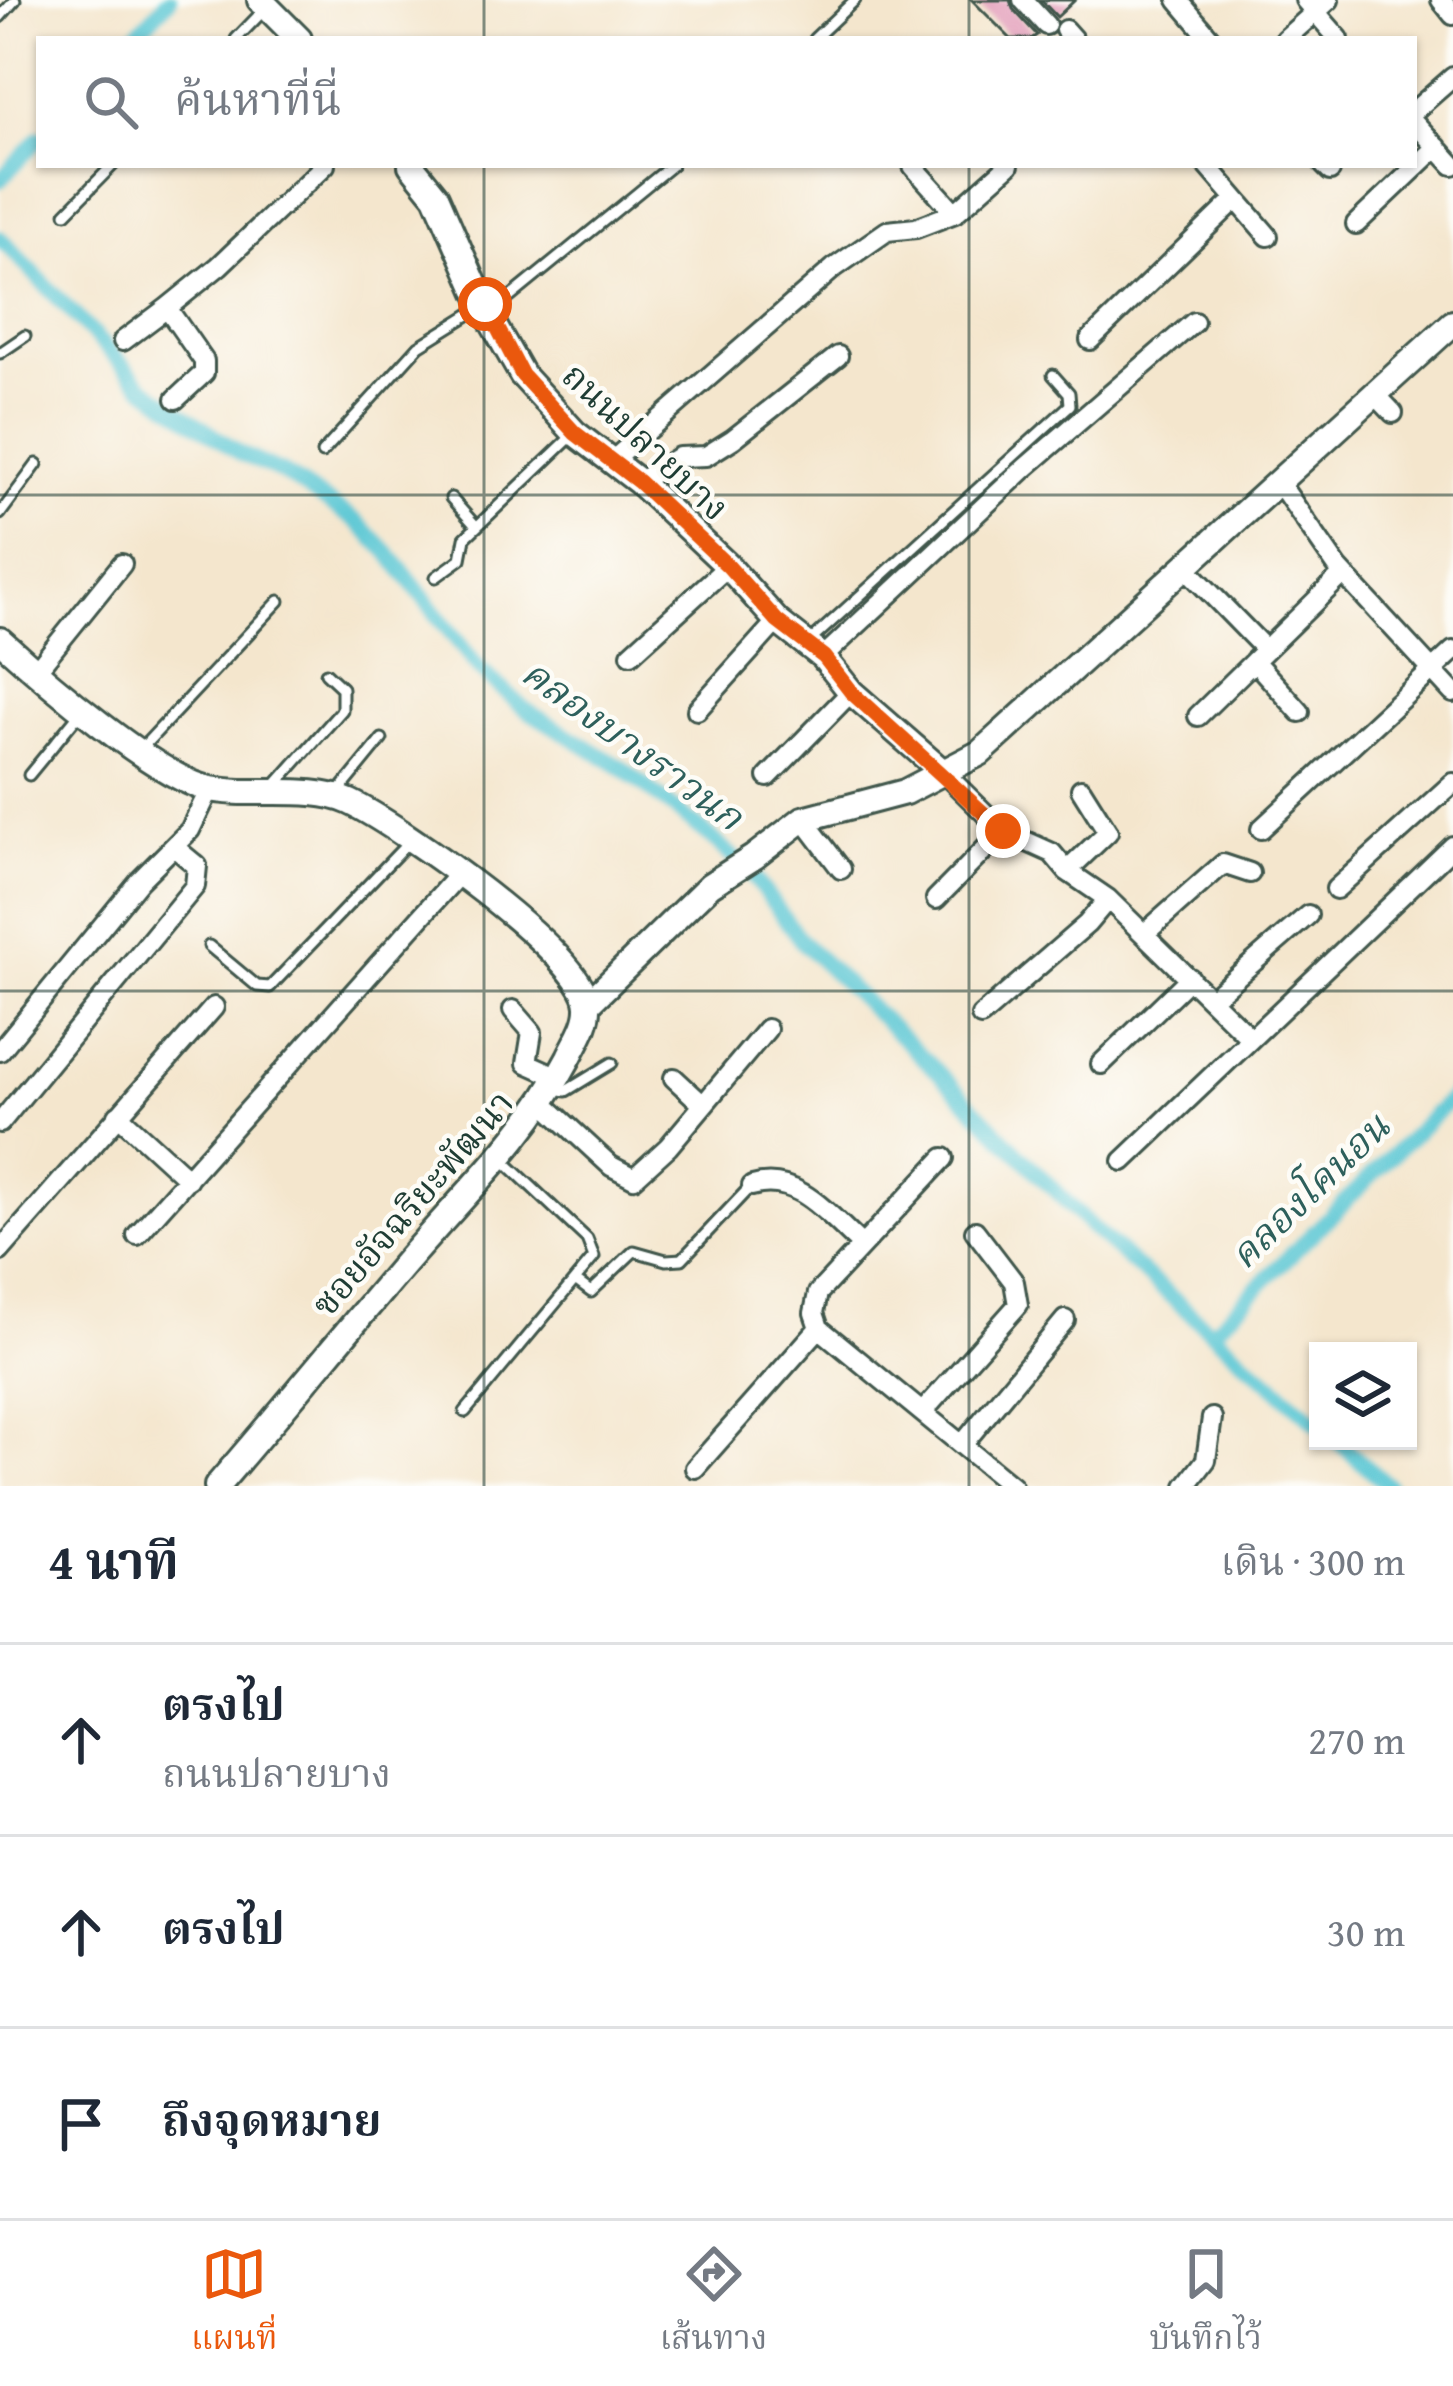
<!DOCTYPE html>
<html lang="th">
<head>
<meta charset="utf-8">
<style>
	:root { --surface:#fff; --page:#f6f6f7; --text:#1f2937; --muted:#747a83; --line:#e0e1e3; --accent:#ea580c }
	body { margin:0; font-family:"Gentium Book Plus","Noto Serif Thai",serif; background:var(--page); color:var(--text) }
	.controls { position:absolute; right:36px; bottom:36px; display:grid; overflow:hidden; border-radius:0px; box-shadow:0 3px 9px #0004 }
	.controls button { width:108px; height:108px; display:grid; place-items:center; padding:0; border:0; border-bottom:3px solid var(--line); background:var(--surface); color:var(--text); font:60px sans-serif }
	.stop { position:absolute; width:36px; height:36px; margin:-27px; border:9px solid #ea580c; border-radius:50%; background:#fff }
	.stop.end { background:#ea580c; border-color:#fff; box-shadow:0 3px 12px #0008 }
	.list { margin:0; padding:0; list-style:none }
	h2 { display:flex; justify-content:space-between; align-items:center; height:156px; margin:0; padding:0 48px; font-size:51px }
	h2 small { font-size:39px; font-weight:400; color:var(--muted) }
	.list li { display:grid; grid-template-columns:78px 1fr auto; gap:36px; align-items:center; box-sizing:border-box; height:192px; padding:0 48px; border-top:3px solid var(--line) }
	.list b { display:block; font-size:45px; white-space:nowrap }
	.list p { margin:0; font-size:39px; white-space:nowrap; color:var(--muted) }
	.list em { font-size:39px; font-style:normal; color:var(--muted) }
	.icon { flex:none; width:66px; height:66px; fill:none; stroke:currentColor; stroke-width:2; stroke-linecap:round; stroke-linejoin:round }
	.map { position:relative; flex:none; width:1453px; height:1486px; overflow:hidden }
	.search { position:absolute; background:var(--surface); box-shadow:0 3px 9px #0004; left:36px; right:36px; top:36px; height:132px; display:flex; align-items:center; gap:30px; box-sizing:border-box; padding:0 42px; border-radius:0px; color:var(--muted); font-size:45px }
	.sheet { height:732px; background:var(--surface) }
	nav { display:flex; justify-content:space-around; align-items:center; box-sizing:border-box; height:168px; border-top:3px solid var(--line); background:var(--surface); font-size:33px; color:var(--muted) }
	nav a { display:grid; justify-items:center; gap:6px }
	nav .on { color:var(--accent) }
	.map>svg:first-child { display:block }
</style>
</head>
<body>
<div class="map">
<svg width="1453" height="1486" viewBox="0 0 1453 1486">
	<rect width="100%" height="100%" fill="#fdfcf7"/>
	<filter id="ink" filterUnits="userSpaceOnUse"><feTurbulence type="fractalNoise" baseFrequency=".00833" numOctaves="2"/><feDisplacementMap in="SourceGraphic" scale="24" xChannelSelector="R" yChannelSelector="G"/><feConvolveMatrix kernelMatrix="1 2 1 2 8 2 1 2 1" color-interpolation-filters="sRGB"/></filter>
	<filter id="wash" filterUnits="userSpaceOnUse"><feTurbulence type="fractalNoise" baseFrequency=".004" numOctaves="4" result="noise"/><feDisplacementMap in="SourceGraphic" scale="48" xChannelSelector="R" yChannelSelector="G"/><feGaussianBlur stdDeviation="2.7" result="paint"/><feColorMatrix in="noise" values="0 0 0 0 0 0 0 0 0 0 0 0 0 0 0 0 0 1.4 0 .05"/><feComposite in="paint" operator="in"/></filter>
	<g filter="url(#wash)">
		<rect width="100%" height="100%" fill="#f4e6cd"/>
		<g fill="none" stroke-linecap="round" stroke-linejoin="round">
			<!-- canal -->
			<path stroke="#5bc7d4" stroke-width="16" d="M132,39L169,0
				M0,180L39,138
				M0,238L144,387L241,454L283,473L356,521L388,552L480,670L525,709L622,768L713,839L752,875L802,942L936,1070L1095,1231L1318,1424
				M1212,1332L1453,1096
				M1337,1441L1389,1486"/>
		</g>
		<g id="blocks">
			<!-- building -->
			<path fill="#e29ab8" d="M972,0H1010L1013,9L1037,35L1031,39H1011Z
				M1041,0H1075L1057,17Z"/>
		</g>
	</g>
	<g filter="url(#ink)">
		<use href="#blocks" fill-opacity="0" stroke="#3f564b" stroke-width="3"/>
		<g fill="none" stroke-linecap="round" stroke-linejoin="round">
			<!-- service casing -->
			<g stroke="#3f564b" stroke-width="15">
				<path id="service" d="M0,17L15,0
					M236,39L266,8
					M814,39L855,0
					M66,213L113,165
					M492,312L672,165
					M0,353L25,336
					M322,453L419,346L480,308
					M451,498L476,526
					M0,514L37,464
					M436,577L461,559L465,538L575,433
					M808,643L1070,405L1069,393L1053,375
					M139,751L279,601
					M29,775L79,714
					M273,788L342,710V688L326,673
					M337,794L382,739
					M209,946L257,986L270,987L408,843
					M553,1088L566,1091L612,1063
					M575,1280L591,1292L634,1251L666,1260L682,1259L750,1187
					M465,1412L594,1257L587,1239L503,1160"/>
			</g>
			<!-- minor casing -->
			<g stroke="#3f564b" stroke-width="24">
				<path id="minor" d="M1023,0L1046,25
					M1178,0L1211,39
					M1305,0L1339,39
					M1441,0L1453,15
					M1065,30L1073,39
					M1285,39L1329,0
					M1414,111L1453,77
					M1414,122L1453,165
					M1207,165L1268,236
					M1324,165L1330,171
					M913,166L955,213
					M1356,224L1437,147
					M1090,340L1236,199
					M123,341L167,308
					M1375,394L1393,413
					M176,399L204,373V361L167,308L219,266L325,165
					M612,461L834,268L887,231L916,228L955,213L1009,165
					M1278,481L1338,568L1453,693
					M639,482L679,457L706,456L733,439L838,356
					M1184,566L1265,649
					M631,654L728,566
					M823,657L1025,468L1194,322
					M1254,661L1300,712
					M35,672L122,564
					M697,710L777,621
					M1198,716L1343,574
					M945,774L1003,831L1052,853L1067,871L1108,899L1249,1037
					M768,777L851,692
					M803,819L841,869
					M1261,829L1453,651
					M1067,871L1108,832L1081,789
					M1336,889L1453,783
					M936,899L1003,831
					M1144,934L1223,864L1250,873
					M1211,999L1308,915
					M513,1010L532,1032L527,1063L558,1077
					M981,1016L1087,924L1108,899
					M0,1051L139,881L190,830L210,789
					M1101,1064L1190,978
					M674,1078L702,1104
					M544,1104L611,1166L634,1178L668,1147L767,1029
					M118,1115L188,1179
					M0,1123L195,886L197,866L174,847
					M944,1158L818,1293L814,1313L819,1328L1012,1486
					M1123,1161L1453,846
					M752,1186C798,1172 831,1218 862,1245
					M137,1235L459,874
					M0,1251L214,1007
					M927,1416L928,1406L1018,1305L1014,1282L975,1231
					M962,1445L1065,1320
					M695,1468L819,1328
					M1186,1486L1206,1460L1212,1418"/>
			</g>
			<!-- tertiary casing -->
			<g stroke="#3f564b" stroke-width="30">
				<path id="tertiary" d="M260,0L299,39
					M411,165L436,196L488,315L522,375L575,433L639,482L728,566L777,621L823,657L851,692L945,774
					M0,640C42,678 154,775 206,788C249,798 311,784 350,802C398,825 586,955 588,1006C589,1024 576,1042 569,1057C527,1137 463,1195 405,1263C342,1337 281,1412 217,1486
					M588,1004L710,885L754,857L803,819L905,792L980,753L1453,323"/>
			</g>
			<!-- service -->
			<use href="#service" stroke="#fff" stroke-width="9"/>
			<!-- minor -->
			<use href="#minor" stroke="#fff" stroke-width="18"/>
			<!-- tertiary -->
			<use href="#tertiary" stroke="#fff" stroke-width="24"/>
		</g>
	</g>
	<g fill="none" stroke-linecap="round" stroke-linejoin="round" filter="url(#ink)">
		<!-- route -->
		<path stroke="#ea580c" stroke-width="15" d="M485,304L522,375L575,433L639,482L728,566L777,621L824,657L851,692L1003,831"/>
	</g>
	<!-- grid -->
	<path fill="none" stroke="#1f3d34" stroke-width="3" stroke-opacity="0.55" d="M484,0V39M969,0V39M484,165V1486M969,165V1486M0,495H1453M0,991H1453"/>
	<g text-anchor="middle" stroke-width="9" stroke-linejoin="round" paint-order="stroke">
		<!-- street labels -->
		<g font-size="36" fill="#1f3d34" stroke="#fdfcf7">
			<text transform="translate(646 441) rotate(43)" y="13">ถนนปลายบาง</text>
			<text transform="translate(412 1203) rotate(-49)" y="13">ซอยอัจฉริยะพัฒนา</text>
		</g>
		<!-- water labels -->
		<g font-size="39" font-style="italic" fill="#2e605c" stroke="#fdfcf7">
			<text transform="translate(633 744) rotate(36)" y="14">คลองบางราวนก</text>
			<text transform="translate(1309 1190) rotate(-44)" y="14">คลองโคนอน</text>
		</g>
	</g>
</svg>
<div class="controls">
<button><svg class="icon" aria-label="layers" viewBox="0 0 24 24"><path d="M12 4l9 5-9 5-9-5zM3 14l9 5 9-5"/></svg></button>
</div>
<div class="stop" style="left:485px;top:304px"></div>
<div class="stop end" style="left:1003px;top:831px"></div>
<div class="search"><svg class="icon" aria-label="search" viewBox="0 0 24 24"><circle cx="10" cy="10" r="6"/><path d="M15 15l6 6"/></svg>ค้นหาที่นี่</div>
</div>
<section class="sheet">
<h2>4 นาที<small>เดิน · 300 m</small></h2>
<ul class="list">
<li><svg class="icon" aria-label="ahead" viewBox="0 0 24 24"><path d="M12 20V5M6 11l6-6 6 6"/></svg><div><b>ตรงไป</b><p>ถนนปลายบาง</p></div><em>270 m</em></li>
<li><svg class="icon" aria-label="ahead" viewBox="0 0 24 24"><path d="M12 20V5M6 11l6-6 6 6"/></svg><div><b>ตรงไป</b></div><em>30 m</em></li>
<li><svg class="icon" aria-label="arrive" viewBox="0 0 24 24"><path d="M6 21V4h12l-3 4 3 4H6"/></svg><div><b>ถึงจุดหมาย</b></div></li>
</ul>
</section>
<nav>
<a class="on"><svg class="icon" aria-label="map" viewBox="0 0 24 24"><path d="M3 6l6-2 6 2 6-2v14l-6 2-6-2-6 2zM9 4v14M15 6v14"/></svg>แผนที่</a>
<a><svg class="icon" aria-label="directions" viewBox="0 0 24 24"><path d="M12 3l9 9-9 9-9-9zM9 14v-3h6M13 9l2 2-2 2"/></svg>เส้นทาง</a>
<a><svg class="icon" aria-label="saved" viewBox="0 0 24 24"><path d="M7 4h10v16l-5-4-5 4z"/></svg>บันทึกไว้</a>
</nav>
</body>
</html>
